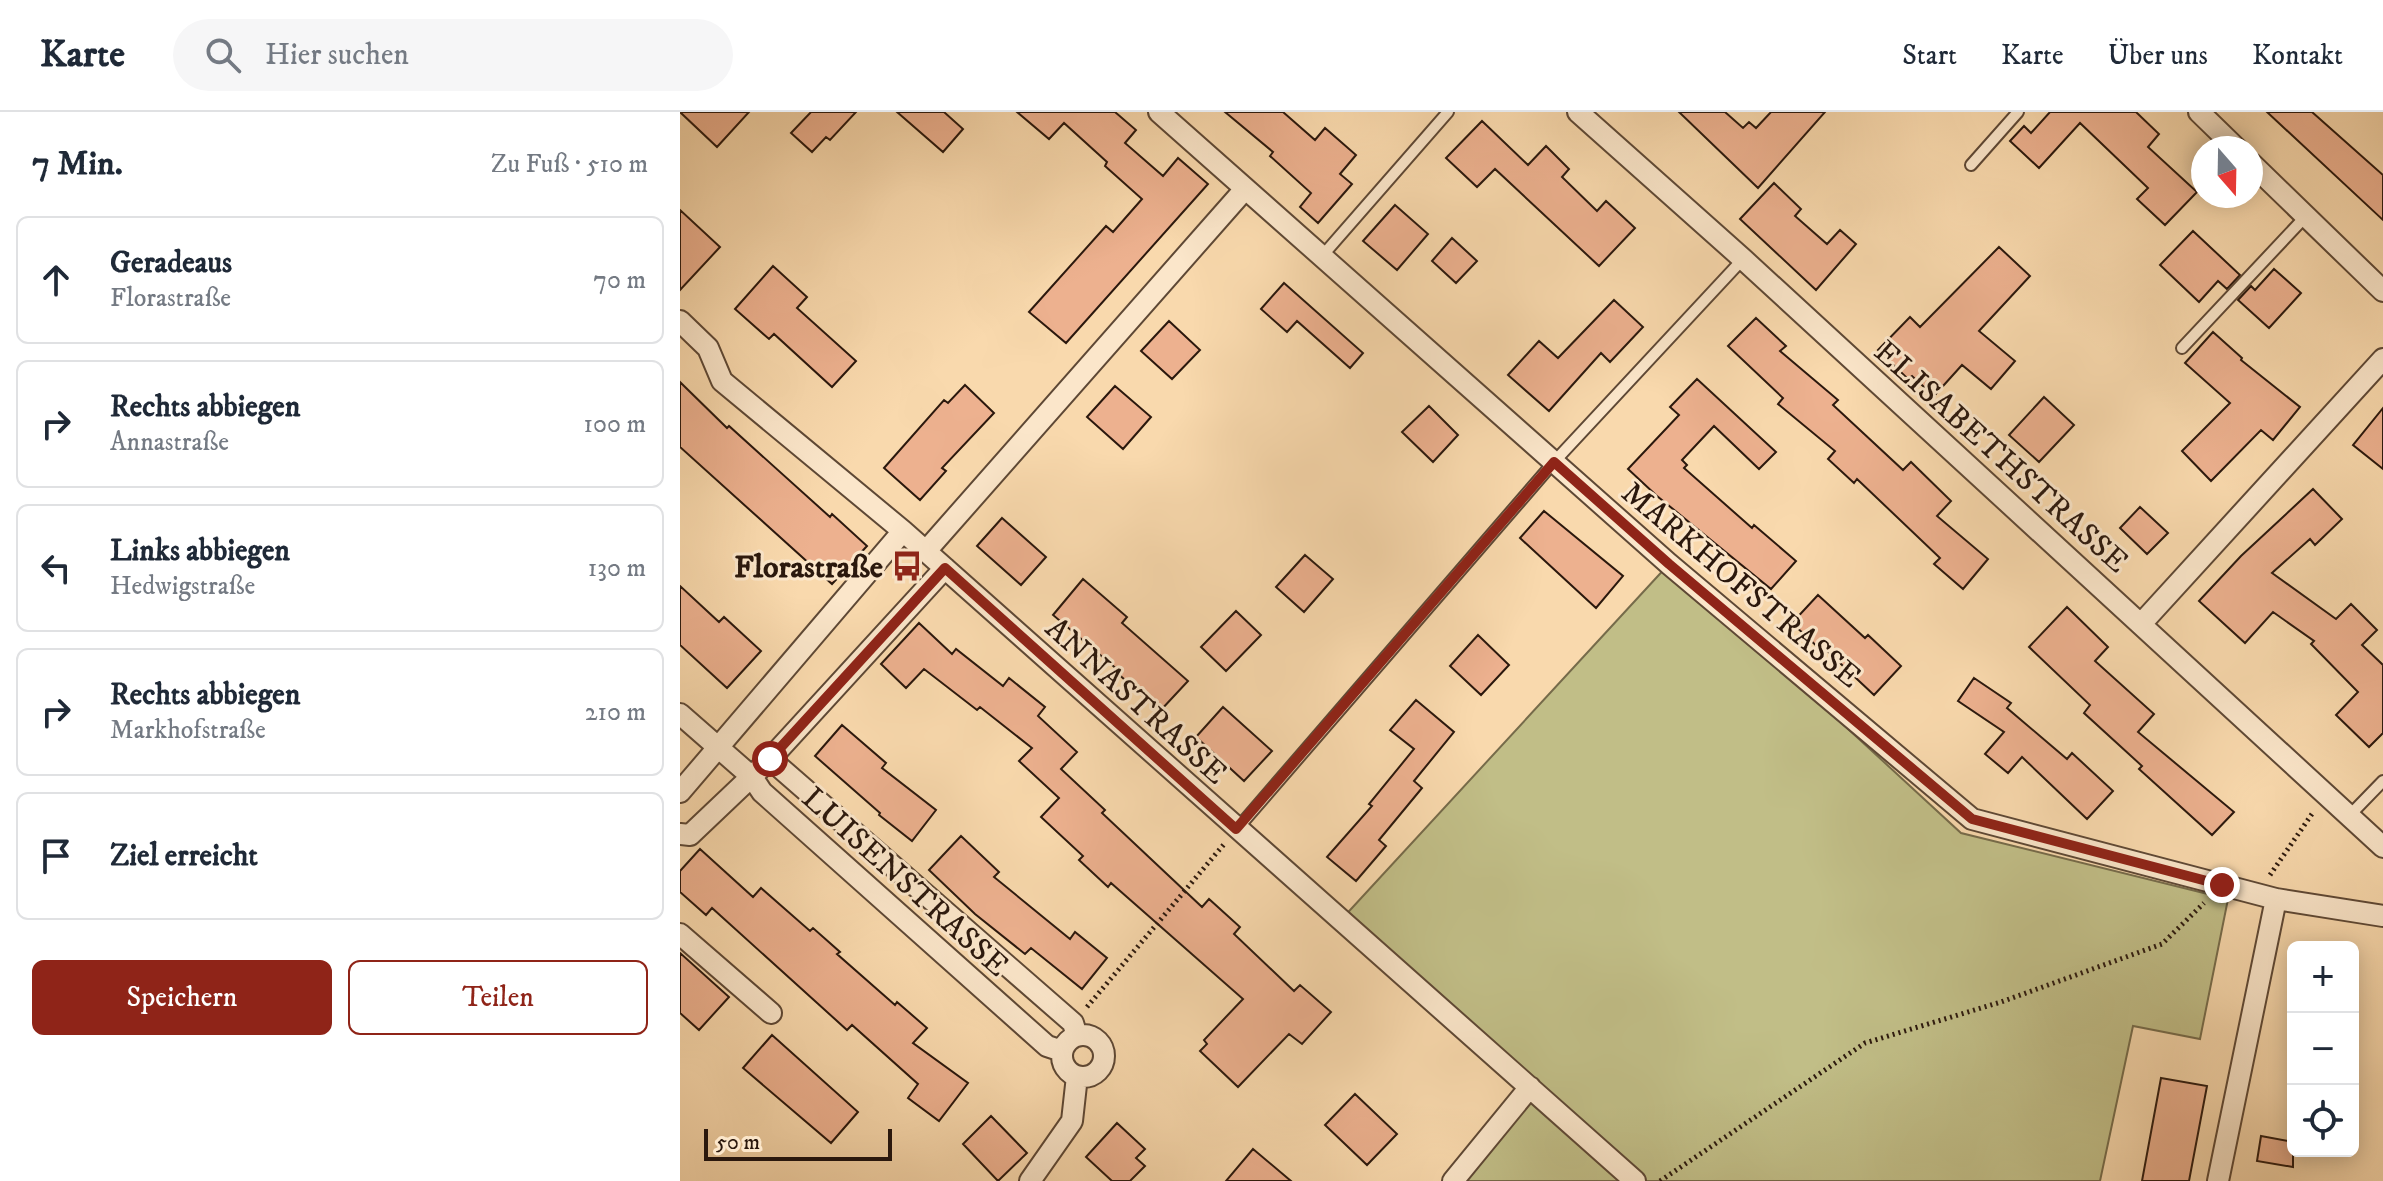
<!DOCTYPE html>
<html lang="de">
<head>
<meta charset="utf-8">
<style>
	:root { --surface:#fff; --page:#f6f6f7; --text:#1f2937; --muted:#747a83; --line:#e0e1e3; --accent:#8f2418 }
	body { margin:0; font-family:"IM FELL DW Pica",serif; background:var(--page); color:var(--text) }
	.controls { position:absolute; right:24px; bottom:24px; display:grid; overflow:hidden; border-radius:12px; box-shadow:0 4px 20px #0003 }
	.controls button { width:72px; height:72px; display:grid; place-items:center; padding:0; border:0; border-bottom:2px solid var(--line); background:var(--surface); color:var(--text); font:40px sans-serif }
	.compass { position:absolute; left:1511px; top:24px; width:72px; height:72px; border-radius:50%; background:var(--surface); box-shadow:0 4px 20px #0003; rotate:160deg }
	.scale { position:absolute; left:24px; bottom:20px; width:188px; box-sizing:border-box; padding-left:8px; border:4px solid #2b180d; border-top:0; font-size:22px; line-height:28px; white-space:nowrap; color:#2b180d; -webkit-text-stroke:6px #fbe6ca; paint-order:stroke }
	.stop { position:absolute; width:24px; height:24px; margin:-18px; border:6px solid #8f2418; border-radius:50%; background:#fff }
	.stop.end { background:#8f2418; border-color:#fff; box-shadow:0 2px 8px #0008 }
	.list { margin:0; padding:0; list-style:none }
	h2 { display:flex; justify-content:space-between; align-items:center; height:104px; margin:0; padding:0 32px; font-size:34px }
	h2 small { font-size:26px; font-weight:400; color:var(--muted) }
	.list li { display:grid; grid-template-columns:52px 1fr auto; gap:24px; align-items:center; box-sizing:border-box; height:128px; margin:0 16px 16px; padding:0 16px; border:2px solid var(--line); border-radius:12px }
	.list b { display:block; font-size:30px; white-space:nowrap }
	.list p { margin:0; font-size:26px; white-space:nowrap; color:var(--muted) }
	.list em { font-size:26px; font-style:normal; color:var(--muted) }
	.actions { display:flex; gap:16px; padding:24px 32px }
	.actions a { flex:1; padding:18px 0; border:2px solid var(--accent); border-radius:12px; text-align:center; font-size:28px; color:var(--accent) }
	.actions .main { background:var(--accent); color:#fff }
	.icon { flex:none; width:44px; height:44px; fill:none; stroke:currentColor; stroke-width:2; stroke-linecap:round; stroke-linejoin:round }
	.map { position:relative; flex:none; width:1703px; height:1069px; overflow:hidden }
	header { display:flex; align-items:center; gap:48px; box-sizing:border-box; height:112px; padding:0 40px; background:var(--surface); border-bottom:2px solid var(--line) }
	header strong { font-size:38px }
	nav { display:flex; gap:44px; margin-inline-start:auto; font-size:28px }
	.search { width:560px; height:72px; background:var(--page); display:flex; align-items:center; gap:20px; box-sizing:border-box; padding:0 28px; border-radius:44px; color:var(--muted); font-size:30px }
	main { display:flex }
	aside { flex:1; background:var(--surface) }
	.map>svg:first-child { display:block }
</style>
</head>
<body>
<header>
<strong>Karte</strong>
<div class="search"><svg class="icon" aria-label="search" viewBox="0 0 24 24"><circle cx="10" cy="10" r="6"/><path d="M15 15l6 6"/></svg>Hier suchen</div>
<nav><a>Start</a><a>Karte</a><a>Über uns</a><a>Kontakt</a></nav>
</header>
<main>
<aside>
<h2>7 Min.<small>Zu Fuß · 510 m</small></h2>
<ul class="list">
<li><svg class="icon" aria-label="ahead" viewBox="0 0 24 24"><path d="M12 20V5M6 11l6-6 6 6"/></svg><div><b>Geradeaus</b><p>Florastraße</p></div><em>70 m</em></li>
<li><svg class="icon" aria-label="right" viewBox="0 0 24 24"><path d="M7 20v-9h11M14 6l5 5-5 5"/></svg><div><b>Rechts abbiegen</b><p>Annastraße</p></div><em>100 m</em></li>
<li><svg class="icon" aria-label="left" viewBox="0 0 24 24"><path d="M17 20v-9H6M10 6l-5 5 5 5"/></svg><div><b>Links abbiegen</b><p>Hedwigstraße</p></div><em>130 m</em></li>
<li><svg class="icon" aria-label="right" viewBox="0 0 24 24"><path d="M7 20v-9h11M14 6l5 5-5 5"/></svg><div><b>Rechts abbiegen</b><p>Markhofstraße</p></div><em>210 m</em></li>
<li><svg class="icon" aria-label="arrive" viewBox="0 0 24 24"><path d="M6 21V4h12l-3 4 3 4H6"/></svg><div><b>Ziel erreicht</b></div></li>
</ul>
<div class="actions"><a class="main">Speichern</a><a>Teilen</a></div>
</aside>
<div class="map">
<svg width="1703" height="1069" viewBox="0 0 1703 1069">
	<rect width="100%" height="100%" fill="#f9d9ad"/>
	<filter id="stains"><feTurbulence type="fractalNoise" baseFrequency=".0025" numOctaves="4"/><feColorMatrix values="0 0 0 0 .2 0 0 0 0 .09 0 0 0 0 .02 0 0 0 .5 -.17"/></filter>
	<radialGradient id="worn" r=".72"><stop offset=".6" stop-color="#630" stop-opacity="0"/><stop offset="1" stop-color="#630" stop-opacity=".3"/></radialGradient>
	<!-- green -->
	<path fill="#c1be87" stroke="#766b4a" stroke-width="2" d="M989,452L1281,721L1548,787L1520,927L1453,914L1420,1069H773L850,975L660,809Z"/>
	<!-- building -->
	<path fill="#edb18f" stroke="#2b180d" stroke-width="2" d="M0,0H69L37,35Z
		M131,0H176L150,28L146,25L132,40L111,21Z
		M217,0H264L283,17L263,40Z
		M337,0H435L456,18L445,31L483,64L498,46L528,72L386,231L349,200L426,114L433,120L462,87L425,54L427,50L384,11L369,27Z
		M545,0H603L635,28L645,16L676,43L660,62L672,72L638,111L620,95L631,81L590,44L593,40Z
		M999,0H1045L1063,16L1069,10L1076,16L1091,0H1145L1078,76Z
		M1370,0H1456L1479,22L1468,35L1517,80L1485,113L1457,87L1468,76L1400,11L1359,56L1330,29L1344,14L1351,21Z
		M1587,0H1632L1703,63V108Z
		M802,9L848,53L866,34L889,57L882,65L917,99L926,89L955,116L919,154L815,57L797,75L766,46Z
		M1094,71L1121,97L1115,104L1147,132L1160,118L1176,132L1136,178L1060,107Z
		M715,93L748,122L717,158L683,129Z
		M0,98L40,135L0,178Z
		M1513,119L1560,163L1547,177L1538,169L1519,190L1480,153Z
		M772,126L797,149L776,171L752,149Z
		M1319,135L1350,164L1299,219L1335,249L1311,277L1282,253L1254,284L1232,264L1228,267L1198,238L1230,205L1240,215Z
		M93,154L127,185L117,196L176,249L152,275L94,222L89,227L55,197Z
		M1594,157L1621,181L1589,216L1558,188L1571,174L1575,178Z
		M604,171L683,241L670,256L617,209L607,220L581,197Z
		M934,188L963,215L930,250L921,241L869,299L828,263L859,229L878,246Z
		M1076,206L1106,234L1100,239L1158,288L1153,293L1223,358L1231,350L1271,389L1257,404L1308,447L1283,477L1254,452L1260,446L1177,367L1174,371L1148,347L1155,339L1098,292L1103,286L1048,234Z
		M489,209L520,238L492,267L461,239Z
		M1533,220L1562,246L1561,248L1620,295L1593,328L1581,318L1531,369L1502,339L1550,291L1505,251Z
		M1017,267L1096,340L1079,357L1034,314L1002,348L1007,353L1004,356L1072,416L1074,413L1116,449L1091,477L977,384L948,357L999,303L990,295Z
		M0,270L47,316L49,314L150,405L152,402L187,434L152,472L0,335Z
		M285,273L314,301L262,356L266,359L240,388L204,356L264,288L268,291Z
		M435,274L471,305L443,337L407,305Z
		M1364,285L1394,313L1359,350L1329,323Z
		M749,294L778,323L753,350L722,320Z
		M1703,296V357L1673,333Z
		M1633,377L1662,407L1635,433L1630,427L1592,461L1656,507L1671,492L1697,518L1682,533L1703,553V621L1689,635L1656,603L1678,580L1631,532L1634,529L1593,500L1565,531L1519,489L1561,444Z
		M1460,395L1488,421L1467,442L1440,416Z
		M864,399L943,464L916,496L840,426Z
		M322,406L366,445L341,473L297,434Z
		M625,443L653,467L624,500L596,475Z
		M403,467L447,505L442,511L508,569L480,599L436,560L438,558L373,503Z
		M0,474L39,510L44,505L81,539L47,576L0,533Z
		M1138,483L1185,526L1188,523L1221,554L1194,583L1145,537L1143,540L1112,511Z
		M1387,495L1428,535L1415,549L1474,602L1458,620L1554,700L1532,723L1459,657L1462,654L1404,601L1410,593L1349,535Z
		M556,499L581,523L546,559L521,535Z
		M239,511L272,542L276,537L323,574L329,566L365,595L358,604L397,640L381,657L425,698L422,701L522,795L529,787L560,815L554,822L614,879L620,873L651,900L622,932L609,922L558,975L520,939L527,932L524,928L563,887L431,771L428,775L399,748L403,744L361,705L379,686L339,649L352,636L300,595L297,598L244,557L226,576L201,552Z
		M798,523L829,553L801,583L770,554Z
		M1294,566L1331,591L1327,596L1387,647L1392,641L1433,679L1407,707L1342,645L1328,661L1305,642L1324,620L1278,589Z
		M736,588L774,620L734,669L742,676L699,728L706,734L676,769L647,745L692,694L689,692L734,637L710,618Z
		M543,595L592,639L564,669L516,625Z
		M162,613L206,651L202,656L256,698L232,729L199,703L200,701L135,644Z
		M281,724L319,760L314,765L390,827L395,820L427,846L402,877L351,836L345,842L295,802L249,758Z
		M20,737L73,785L81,776L130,819L133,816L160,840L157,842L215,893L217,890L247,916L233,931L288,971L259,1009L228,986L238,972L172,913L167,918L32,796L26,803L0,780V759Z
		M0,841L49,885L19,918L0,901Z
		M92,923L178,1000L151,1031L63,956Z
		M1481,966L1527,974L1509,1069H1462Z
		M675,982L717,1022L687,1053L645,1013Z
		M311,1004L347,1041L318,1069L283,1032Z
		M437,1011L465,1037L456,1046L465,1054L450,1069H432L406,1045Z
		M1581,1024L1613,1030V1055L1577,1049Z
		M573,1037L611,1069H546Z"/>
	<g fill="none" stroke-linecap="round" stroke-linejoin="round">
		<!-- lane casing -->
		<g stroke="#5e4835" stroke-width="14">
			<path id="lane" d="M1291,53L1338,0
				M643,143L768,0
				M1502,236L1626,104
				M1670,703L1703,669
				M557,717L874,350L1063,147"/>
		</g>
		<!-- street casing -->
		<g stroke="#5e4835" stroke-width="24">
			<path id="street" d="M479,0L989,452L1292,707L1596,787L1703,804
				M898,0L1063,147L1703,735
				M1519,0L1556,36
				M1571,51L1703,179
				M0,209L28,236L42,269L223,419L955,1069
				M246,439L565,77
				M1461,512L1703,247
				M0,602L72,665L82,680L367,934L382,939
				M90,647L393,911L397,924
				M0,680L223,419
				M0,722L10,723L90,647L265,456
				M0,822L91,901
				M382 944a21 21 0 1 1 42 0a21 21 0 1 1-42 0Z
				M350,1069L392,1009L397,964
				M773,1069L850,975
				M1538,1069L1596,787"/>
		</g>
		<!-- path -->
		<path stroke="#2b180d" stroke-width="5" stroke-dasharray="2 4" stroke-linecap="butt" d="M1590,763L1634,699
			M407,895L545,731
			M980,1069L1185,931L1321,890L1482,832L1524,791"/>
		<!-- lane -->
		<use href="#lane" stroke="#fbe6ca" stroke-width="10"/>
		<!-- street -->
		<use href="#street" stroke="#fbe6ca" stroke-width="20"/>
	</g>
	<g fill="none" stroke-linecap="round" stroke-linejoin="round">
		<!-- route -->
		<path stroke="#8f2418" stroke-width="10" d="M90,647L265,456L556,717L874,350L989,452L1292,707L1542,773"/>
	</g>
	<!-- icons -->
	<defs>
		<g id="bus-bare" transform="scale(2.4)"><path d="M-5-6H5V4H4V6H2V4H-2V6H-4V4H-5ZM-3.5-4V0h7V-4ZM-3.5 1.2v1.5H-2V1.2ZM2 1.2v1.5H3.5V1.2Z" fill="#8f2418" stroke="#fbe6ca" stroke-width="2.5" paint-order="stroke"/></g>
	</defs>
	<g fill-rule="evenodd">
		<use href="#bus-bare" x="227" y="454"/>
	</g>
	<g text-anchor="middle" stroke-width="6" stroke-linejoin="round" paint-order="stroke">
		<!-- street labels -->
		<g font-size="32" fill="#2b180d" stroke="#fbe6ca">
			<text transform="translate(1322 344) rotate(42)" y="11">ELISABETHSTRASSE</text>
			<text transform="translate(1062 472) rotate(40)" y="11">MARKHOFSTRASSE</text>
			<text transform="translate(457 588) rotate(42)" y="11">ANNASTRASSE</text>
			<text transform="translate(226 769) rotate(42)" y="11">LUISENSTRASSE</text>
		</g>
		<!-- poi labels -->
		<g font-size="32" font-weight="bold" fill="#2b180d" stroke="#fbe6ca" text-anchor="end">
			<text x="203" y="465">Florastraße</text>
		</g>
	</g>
	<rect width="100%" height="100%" filter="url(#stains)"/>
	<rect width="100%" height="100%" fill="url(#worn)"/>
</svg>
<div class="controls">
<button>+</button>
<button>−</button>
<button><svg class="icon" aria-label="locate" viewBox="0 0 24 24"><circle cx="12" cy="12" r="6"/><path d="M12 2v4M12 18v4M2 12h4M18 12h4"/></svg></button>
</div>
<svg class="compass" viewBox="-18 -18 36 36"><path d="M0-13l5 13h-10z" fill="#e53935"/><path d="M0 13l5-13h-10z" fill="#747a83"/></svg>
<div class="scale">50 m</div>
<div class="stop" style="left:90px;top:647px"></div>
<div class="stop end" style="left:1542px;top:773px"></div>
</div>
</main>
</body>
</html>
